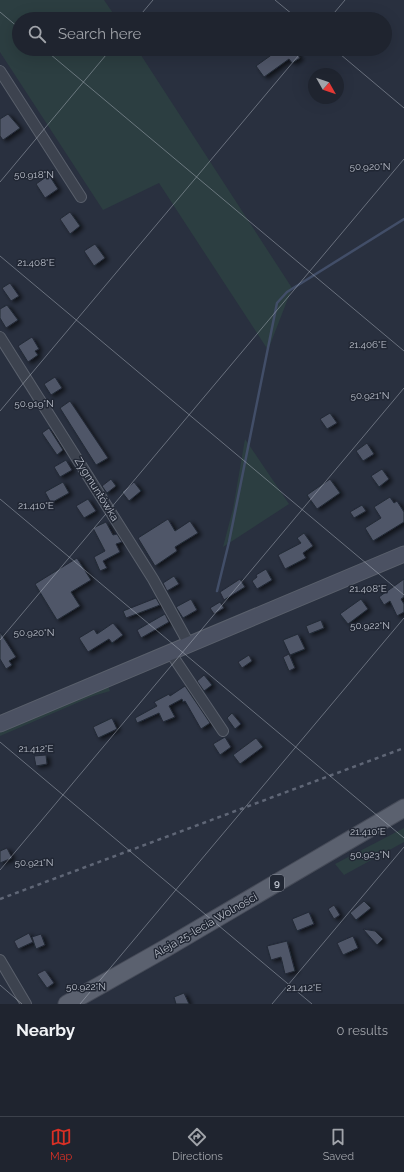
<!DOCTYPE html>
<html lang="en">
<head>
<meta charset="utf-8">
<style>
	:root { --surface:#1f242f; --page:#272c37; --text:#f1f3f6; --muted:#a1a4aa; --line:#3c414b; --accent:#d93025 }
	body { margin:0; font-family:Raleway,sans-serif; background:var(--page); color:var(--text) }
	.compass { position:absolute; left:308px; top:68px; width:36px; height:36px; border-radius:50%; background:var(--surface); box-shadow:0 4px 16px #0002; rotate:130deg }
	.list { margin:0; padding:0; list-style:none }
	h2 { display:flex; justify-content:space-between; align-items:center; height:52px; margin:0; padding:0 16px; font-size:17px }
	h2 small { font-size:13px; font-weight:400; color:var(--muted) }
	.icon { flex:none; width:22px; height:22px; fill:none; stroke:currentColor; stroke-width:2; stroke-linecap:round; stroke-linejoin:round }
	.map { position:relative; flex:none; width:404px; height:1004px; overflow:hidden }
	.search { position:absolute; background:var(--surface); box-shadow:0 4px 16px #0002; left:12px; right:12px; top:12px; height:44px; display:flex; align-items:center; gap:10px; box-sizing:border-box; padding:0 14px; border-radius:22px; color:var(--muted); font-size:15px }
	.sheet { height:112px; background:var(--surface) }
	nav { display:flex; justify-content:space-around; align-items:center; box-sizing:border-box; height:56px; border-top:1px solid var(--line); background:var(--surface); font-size:11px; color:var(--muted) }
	nav a { display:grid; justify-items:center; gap:2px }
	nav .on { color:var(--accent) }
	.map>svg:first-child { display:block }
</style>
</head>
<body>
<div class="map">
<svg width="404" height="1004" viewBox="0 0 404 1004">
	<defs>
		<filter id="shadow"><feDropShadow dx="3.5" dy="2" stdDeviation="2" flood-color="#0009"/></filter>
	</defs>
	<rect width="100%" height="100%" fill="#29303f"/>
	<!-- green -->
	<path fill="#2c3e41" d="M0,0H104L117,19H19V49H137L292,288L268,350L159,183L103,210L0,52Z
		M245,439L289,504L223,547L233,509Z
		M108,686L110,691L93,696L0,736V730Z
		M404,828V842L344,875L335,864Z"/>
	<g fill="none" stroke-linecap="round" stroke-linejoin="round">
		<!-- stream -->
		<path stroke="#424e68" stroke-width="2.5" d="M217,591L229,542L277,303L287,292L404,219"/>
	</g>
	<!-- building -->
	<path fill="#4f5767" stroke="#232936" filter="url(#shadow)" d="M283,49H294L300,58L292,63L289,59L264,77L256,66L277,51L278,52Z
		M8,114L20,128L3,140L0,136V119Z
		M49,175L58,189L45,198L36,184Z
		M70,212L80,226L70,234L60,219Z
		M95,244L105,258L94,266L84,251Z
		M10,283L19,296L11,301L2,288Z
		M7,305L18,320L6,328L0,318V309Z
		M32,337L39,349L35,351L38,355L28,362L18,346Z
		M55,377L62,388L51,395L44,384Z
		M70,401L108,458L96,465L60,408Z
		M330,413L337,423L327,429L320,419Z
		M49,428L63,450L57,455L42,433Z
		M367,443L374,454L363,461L356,451Z
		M66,460L72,470L60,477L54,467Z
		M382,469L389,479L379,487L371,476Z
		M111,479L116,486L107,493L102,486Z
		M330,479L340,493L317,509L307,495Z
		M63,482L69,493L51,503L45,492Z
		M134,482L141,491L129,501L122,492Z
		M390,497L394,503L397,501L404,512V522L373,541L365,528L381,518L374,507Z
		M88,499L96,511L84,518L76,506Z
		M362,505L366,511L354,518L350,512Z
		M168,519L175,531L190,521L198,533L175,547L177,551L155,566L138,538Z
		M106,522L113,535L117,534L122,542L116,544L120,552L103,561L107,568L100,571L94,557L105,551L93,528Z
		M304,533L313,546L303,553L306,558L285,569L278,555L301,543L297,538Z
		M77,558L91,580L71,592L80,606L57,620L35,584Z
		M266,569L272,580L257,589L252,581L257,577L256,575Z
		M174,576L179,584L167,591L163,583Z
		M240,579L245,587L224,600L220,592Z
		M404,579V597L401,599L404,604V612L397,616L390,601L384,605L379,597Z
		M156,598L160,605L126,618L123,611Z
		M191,599L197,610L183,618L176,607Z
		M361,599L368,609L348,624L340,614Z
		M220,602L224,608L214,614L210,608Z
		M165,614L169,622L141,638L137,630Z
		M321,620L324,628L309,634L306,626Z
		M113,623L123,635L112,643L109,639L88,652L79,638L94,629L97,634Z
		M0,632L16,657L9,661L12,665L6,669L0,659Z
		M298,634L305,649L290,655L283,640Z
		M289,654L295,668L289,671L283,657Z
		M249,655L252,661L242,668L238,662Z
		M204,675L212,685L204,691L197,681Z
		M185,686L210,723L201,729L185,701L183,702L182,699L169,706L175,717L163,722L159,713L137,723L135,718L157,706L154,702L169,694L170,696Z
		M232,713L241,724L235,729L227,718Z
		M112,718L117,729L98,738L93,727Z
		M225,737L231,747L220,755L213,744Z
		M256,738L263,747L240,764L233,755Z
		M46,755L47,764L36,766L34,756Z
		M7,848L12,858L0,863V851Z
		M364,901L371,908L356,920L350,913Z
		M334,905L340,915L334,919L328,909Z
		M309,912L314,924L297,931L292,919Z
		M363,929L375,931L383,939L377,945Z
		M29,933L33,942L18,949L14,941Z
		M41,934L45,945L36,949L32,937Z
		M353,936L358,948L343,955L337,943Z
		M287,941L295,971L285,974L281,957L271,960L267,946Z
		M45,970L54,983L47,988L37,974Z
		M184,993L189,1004H176L174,997Z"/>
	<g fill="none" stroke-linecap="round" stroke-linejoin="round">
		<!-- street casing -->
		<g stroke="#5a606c" stroke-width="12">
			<path id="street" d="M0,71L81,197
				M0,337L153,579L189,644
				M170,652L223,731
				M0,960L26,1004"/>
		</g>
		<!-- secondary casing -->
		<g stroke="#5a606c" stroke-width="17">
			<path id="secondary" d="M0,724L404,554"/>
		</g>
		<!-- primary casing -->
		<g stroke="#464b58" stroke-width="19">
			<path id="primary" d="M67,1004L166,948L404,808"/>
		</g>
		<!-- street -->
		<use href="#street" stroke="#3d434f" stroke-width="10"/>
		<!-- secondary -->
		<use href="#secondary" stroke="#4b5162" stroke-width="15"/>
		<!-- primary -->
		<use href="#primary" stroke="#5b616f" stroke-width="17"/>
		<!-- rail -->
		<path stroke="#5f6676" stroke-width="2.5" stroke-dasharray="4 4" stroke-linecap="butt" d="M0,899L404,748"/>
	</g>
	<!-- ticks -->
	<path fill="none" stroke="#b9bec9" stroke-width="1" stroke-opacity="0.45" d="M275,0L298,19M0,12L19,28M137,19L153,0M329,19L345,0M44,49L404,351M334,49L404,108M0,182L111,49M0,256L404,595M0,411L304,49M0,499L404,838M0,640L404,159M0,742L312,1004M0,870L404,388M0,985L22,1004M80,1004L404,618M272,1004L404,847"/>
	<g text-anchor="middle" stroke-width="3" stroke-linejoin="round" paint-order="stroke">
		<!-- shield labels -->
		<rect fill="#212734" stroke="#8b919c" stroke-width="1" x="270" y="875" width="14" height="16" rx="3"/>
		<g font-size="10" font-weight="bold" fill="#b9bec9">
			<text x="277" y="887">9</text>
		</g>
		<!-- street labels -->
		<g font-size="11" fill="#b9bec9" stroke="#212734">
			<text transform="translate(97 489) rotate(58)" y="4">Zygmuntówka</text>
			<text transform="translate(205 925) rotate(-30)" y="4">Aleja 25-lecia Wolności</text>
		</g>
	</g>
	<g font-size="10" text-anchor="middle" fill="#b9bec9" stroke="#212734" stroke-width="3" stroke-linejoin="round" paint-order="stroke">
		<text x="370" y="170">50.920°N</text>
		<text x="34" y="178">50.918°N</text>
		<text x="36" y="266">21.408°E</text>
		<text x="368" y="348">21.406°E</text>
		<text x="370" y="399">50.921°N</text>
		<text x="34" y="407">50.919°N</text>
		<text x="36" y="509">21.410°E</text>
		<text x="368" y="592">21.408°E</text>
		<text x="370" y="629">50.922°N</text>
		<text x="34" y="636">50.920°N</text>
		<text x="36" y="752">21.412°E</text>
		<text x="368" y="835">21.410°E</text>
		<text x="370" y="858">50.923°N</text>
		<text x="34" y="866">50.921°N</text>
		<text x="86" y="990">50.922°N</text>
		<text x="304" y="991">21.412°E</text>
	</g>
</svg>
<svg class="compass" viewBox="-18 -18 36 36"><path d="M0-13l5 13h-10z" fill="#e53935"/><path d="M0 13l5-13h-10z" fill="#a1a4aa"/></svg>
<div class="search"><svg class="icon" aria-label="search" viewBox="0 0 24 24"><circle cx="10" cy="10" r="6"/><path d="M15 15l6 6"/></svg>Search here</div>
</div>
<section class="sheet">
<h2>Nearby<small>0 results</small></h2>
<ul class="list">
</ul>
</section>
<nav>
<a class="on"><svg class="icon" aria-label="map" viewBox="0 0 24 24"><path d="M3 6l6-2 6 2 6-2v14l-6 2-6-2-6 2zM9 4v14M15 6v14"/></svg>Map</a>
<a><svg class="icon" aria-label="directions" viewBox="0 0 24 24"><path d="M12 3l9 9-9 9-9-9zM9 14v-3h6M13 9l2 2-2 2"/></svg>Directions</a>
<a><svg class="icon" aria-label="saved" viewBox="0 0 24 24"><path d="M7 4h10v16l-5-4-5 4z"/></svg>Saved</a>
</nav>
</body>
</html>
